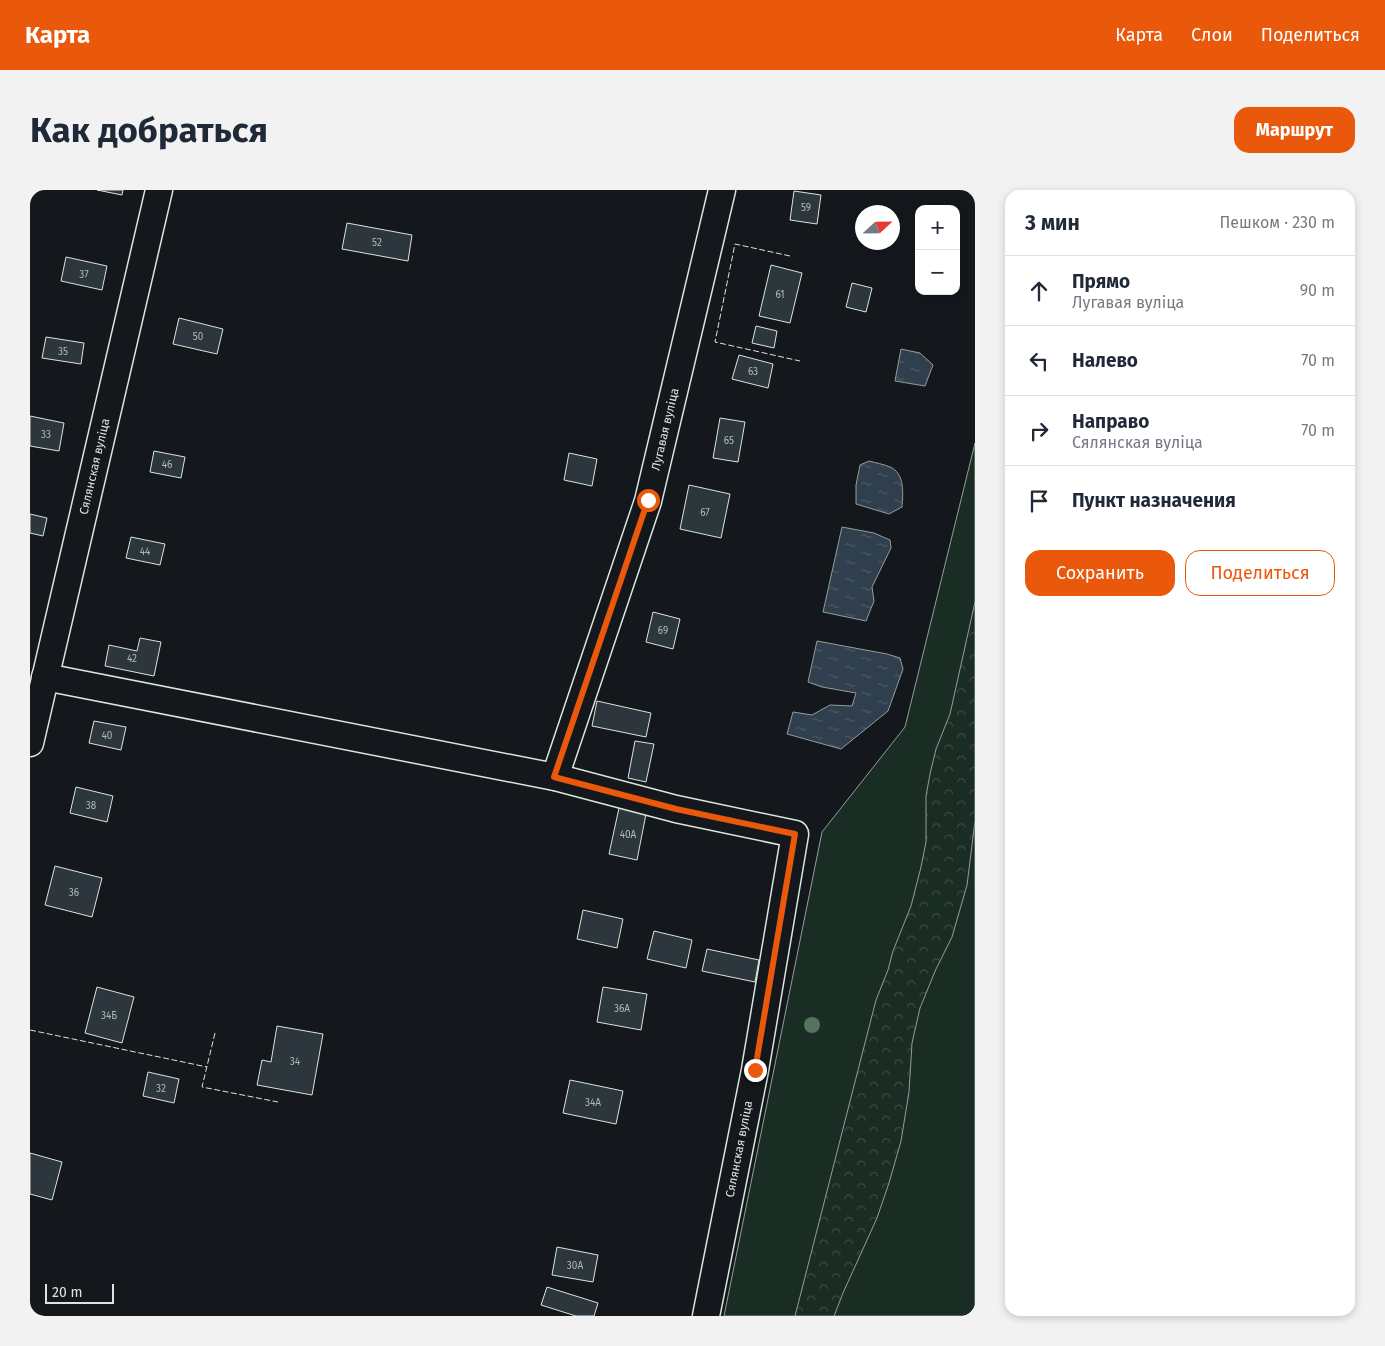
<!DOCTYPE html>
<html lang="ru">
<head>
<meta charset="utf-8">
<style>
	:root { --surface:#fff; --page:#f2f2f3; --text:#1f2937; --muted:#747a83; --line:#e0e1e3; --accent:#ea580c }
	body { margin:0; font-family:"Fira Sans",sans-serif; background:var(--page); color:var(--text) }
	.controls { position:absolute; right:15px; top:15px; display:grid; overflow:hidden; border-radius:10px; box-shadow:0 2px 8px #0003 }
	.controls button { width:45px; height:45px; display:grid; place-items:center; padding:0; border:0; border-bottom:1px solid var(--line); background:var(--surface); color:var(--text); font:25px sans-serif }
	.compass { position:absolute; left:825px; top:15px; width:45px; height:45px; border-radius:50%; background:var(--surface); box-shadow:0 2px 8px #0003; rotate:68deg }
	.scale { position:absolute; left:15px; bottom:12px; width:69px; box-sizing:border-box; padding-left:5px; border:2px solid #d8e6dc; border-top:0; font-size:14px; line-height:18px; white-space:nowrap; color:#d8e6dc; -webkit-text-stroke:4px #14181c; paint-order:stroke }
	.stop { position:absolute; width:15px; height:15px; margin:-11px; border:4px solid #ea580c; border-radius:50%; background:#fff }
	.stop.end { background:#ea580c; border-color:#fff; box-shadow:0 1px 5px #0008 }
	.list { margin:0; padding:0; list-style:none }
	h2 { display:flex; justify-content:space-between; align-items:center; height:65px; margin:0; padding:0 20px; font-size:21px }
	h2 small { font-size:16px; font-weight:400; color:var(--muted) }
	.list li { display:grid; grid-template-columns:32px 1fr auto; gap:15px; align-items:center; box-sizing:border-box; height:70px; padding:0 20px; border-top:1px solid var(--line) }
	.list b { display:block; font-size:19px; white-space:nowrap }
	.list p { margin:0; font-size:16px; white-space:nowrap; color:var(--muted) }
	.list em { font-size:16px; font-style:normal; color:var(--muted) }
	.actions { display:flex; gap:10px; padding:15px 20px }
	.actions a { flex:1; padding:11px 0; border:1px solid var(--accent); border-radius:15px; text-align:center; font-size:18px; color:var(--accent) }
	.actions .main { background:var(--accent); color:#fff }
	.icon { flex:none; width:28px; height:28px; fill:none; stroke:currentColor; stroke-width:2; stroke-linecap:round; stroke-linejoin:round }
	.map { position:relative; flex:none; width:945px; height:1126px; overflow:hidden; border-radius:15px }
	header { display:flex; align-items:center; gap:30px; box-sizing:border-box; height:70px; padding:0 25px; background:var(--accent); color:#fff }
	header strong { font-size:24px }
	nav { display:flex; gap:28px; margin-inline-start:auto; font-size:18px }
	.intro { display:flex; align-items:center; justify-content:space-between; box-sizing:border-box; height:120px; padding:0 30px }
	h1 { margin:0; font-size:35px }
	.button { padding:12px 22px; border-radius:15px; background:var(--accent); color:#fff; font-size:18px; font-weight:700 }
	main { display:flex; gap:30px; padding:0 30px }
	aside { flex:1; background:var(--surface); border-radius:15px; box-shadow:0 2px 8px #0003 }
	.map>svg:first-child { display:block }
</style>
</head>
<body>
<header>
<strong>Карта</strong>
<nav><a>Карта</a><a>Слои</a><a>Поделиться</a></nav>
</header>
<div class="intro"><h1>Как добраться</h1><a class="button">Маршрут</a></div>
<main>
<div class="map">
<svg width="945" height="1126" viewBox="0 0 945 1126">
	<defs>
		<pattern id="forest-crowns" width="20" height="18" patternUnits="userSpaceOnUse" patternTransform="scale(1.25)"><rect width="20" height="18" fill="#1a2d24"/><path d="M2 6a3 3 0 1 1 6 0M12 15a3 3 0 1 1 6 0" fill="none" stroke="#3b4b43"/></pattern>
		<pattern id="water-ripples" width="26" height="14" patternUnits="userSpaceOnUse" patternTransform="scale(1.25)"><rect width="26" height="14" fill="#2f3f4d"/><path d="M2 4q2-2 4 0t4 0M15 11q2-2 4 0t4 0" fill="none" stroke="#4c5b66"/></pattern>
	</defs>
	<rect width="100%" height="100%" fill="#14181c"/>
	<!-- grass -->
	<path fill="#1a2d24" stroke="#939e99" d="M945,253V1126H694L792,642L875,537Z"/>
	<!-- forest -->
	<path fill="url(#forest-crowns)" stroke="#939e99" d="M945,412V631L937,695L922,747L906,779L890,818L882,853L879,902L871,951L859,993L847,1028L813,1103L804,1126H765L846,810L858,780L863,761L881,716L891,677L896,652V606L900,584L906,559L920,524Z"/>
	<!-- water -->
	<path fill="url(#water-ripples)" stroke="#939e99" d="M871,159L890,163L903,175L895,196L865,191Z
		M839,271C846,273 853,274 860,277C875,283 873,304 872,317L859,324L826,314V295L830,275Z
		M812,337L844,343L860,350L861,358L842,397L844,411L836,431L793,422Z
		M787,451L857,464L870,468L873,479L858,521L811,559L757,544L763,522L782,525L800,515L822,516L826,503L792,497L778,492Z"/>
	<!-- building -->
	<path fill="#2c363c" stroke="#d8e6dc" d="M67,0H93L92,5Z
		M764,1L791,5L787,34L760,30Z
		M317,33L382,45L378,71L312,59Z
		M36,67L77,76L72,100L31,91Z
		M741,75L772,83L760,133L729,126Z
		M822,93L842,98L836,122L816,117Z
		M149,128L193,139L187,164L143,154Z
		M726,136L747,141L744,158L722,153Z
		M16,147L54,153L51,174L12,168Z
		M709,165L743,174L738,198L702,189Z
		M0,226L34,233L29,261L0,256Z
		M690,228L715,232L708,272L683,268Z
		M124,261L155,267L151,288L120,282Z
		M539,263L567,269L562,296L534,290Z
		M659,295L700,304L691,348L650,339Z
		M0,324L17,328L13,346L0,343Z
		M101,347L135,354L130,375L96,368Z
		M623,422L650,429L643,459L616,452Z
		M110,448L131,452L124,486L75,476L79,455L107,461Z
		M567,511L621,523L616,547L562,536Z
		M64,531L96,537L91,560L59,553Z
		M605,551L624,554L616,592L598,588Z
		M46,597L83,606L77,632L40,623Z
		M589,618L616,624L607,670L579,664Z
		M25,676L72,688L62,727L15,715Z
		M553,720L593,729L587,758L547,749Z
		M624,741L662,750L656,778L617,769Z
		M677,759L729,770L725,792L672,781Z
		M67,797L104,807L92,853L55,843Z
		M573,797L617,804L611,840L567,832Z
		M247,836L293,844L282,905L227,895L232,870L241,872Z
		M118,882L149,889L144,913L113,906Z
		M540,890L593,901L586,934L533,923Z
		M0,963L32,972L22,1010L0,1004Z
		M527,1057L568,1065L563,1092L522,1085Z
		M517,1097L568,1113L564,1126H546L511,1115Z"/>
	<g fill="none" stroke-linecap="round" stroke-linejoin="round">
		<!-- minor casing -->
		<g stroke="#d8e6dc" stroke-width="29">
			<g id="minor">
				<path d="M15,487L525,587L646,619L765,644L725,880L676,1126"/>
				<path id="s1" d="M0,553L129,0"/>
				<path id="s2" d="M525,587L618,311L692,0"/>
			</g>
		</g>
		<!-- minor -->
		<use href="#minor" stroke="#14181c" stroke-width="26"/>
		<!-- fence -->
		<path stroke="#d8e6dc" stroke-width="1" stroke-dasharray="6 2.5" stroke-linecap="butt" d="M760,66L705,54L685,152L770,171
			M0,840L177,877
			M185,843L172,897L248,912"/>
	</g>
	<!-- trees -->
	<circle fill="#55745f" cx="782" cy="835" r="8"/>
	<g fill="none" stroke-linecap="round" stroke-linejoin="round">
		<!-- route -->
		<path stroke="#ea580c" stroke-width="6" d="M618,310L524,587L646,619L765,644L725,880"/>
	</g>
	<g text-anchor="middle" stroke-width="4" stroke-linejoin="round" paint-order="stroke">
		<!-- number labels -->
		<g font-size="10" fill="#adbab4">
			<text x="776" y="21">59</text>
			<text x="347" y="56">52</text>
			<text x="54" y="88">37</text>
			<text x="750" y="108">61</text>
			<text x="168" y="150">50</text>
			<text x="33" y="165">35</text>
			<text x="723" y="185">63</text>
			<text x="16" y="248">33</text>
			<text x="699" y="254">65</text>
			<text x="137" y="278">46</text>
			<text x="675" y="326">67</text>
			<text x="115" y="365">44</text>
			<text x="633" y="444">69</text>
			<text x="102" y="472">42</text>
			<text x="77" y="549">40</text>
			<text x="61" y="619">38</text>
			<text x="598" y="648">40А</text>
			<text x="44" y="706">36</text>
			<text x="592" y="822">36А</text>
			<text x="79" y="829">34Б</text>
			<text x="265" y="875">34</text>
			<text x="131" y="902">32</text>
			<text x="563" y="916">34А</text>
			<text x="545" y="1079">30А</text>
		</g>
		<!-- street labels -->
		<g font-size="12" fill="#d8e6dc" stroke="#14181c">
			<text dy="4" stroke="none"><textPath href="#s2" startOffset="365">Лугавая вуліца</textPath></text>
			<text dy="4" stroke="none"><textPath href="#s1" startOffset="284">Сялянская вуліца</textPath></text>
			<text transform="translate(709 959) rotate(-79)" y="4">Сялянская вуліца</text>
		</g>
	</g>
</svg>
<div class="controls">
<button>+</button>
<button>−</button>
</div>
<svg class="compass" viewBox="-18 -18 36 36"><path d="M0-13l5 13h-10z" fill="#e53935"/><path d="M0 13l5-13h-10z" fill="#747a83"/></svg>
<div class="scale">20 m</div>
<div class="stop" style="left:618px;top:310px"></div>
<div class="stop end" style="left:725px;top:880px"></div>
</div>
<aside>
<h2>3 мин<small>Пешком · 230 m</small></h2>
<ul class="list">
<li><svg class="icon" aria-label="ahead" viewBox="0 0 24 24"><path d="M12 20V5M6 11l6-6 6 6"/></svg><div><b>Прямо</b><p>Лугавая вуліца</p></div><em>90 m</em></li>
<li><svg class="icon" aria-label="left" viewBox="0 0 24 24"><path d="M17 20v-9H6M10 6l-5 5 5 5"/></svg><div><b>Налево</b></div><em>70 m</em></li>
<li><svg class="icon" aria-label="right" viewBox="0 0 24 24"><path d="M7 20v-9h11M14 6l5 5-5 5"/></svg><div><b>Направо</b><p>Сялянская вуліца</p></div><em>70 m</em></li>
<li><svg class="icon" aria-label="arrive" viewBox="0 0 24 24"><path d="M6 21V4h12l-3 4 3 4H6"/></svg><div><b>Пункт назначения</b></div></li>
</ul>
<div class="actions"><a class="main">Сохранить</a><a>Поделиться</a></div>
</aside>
</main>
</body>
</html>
